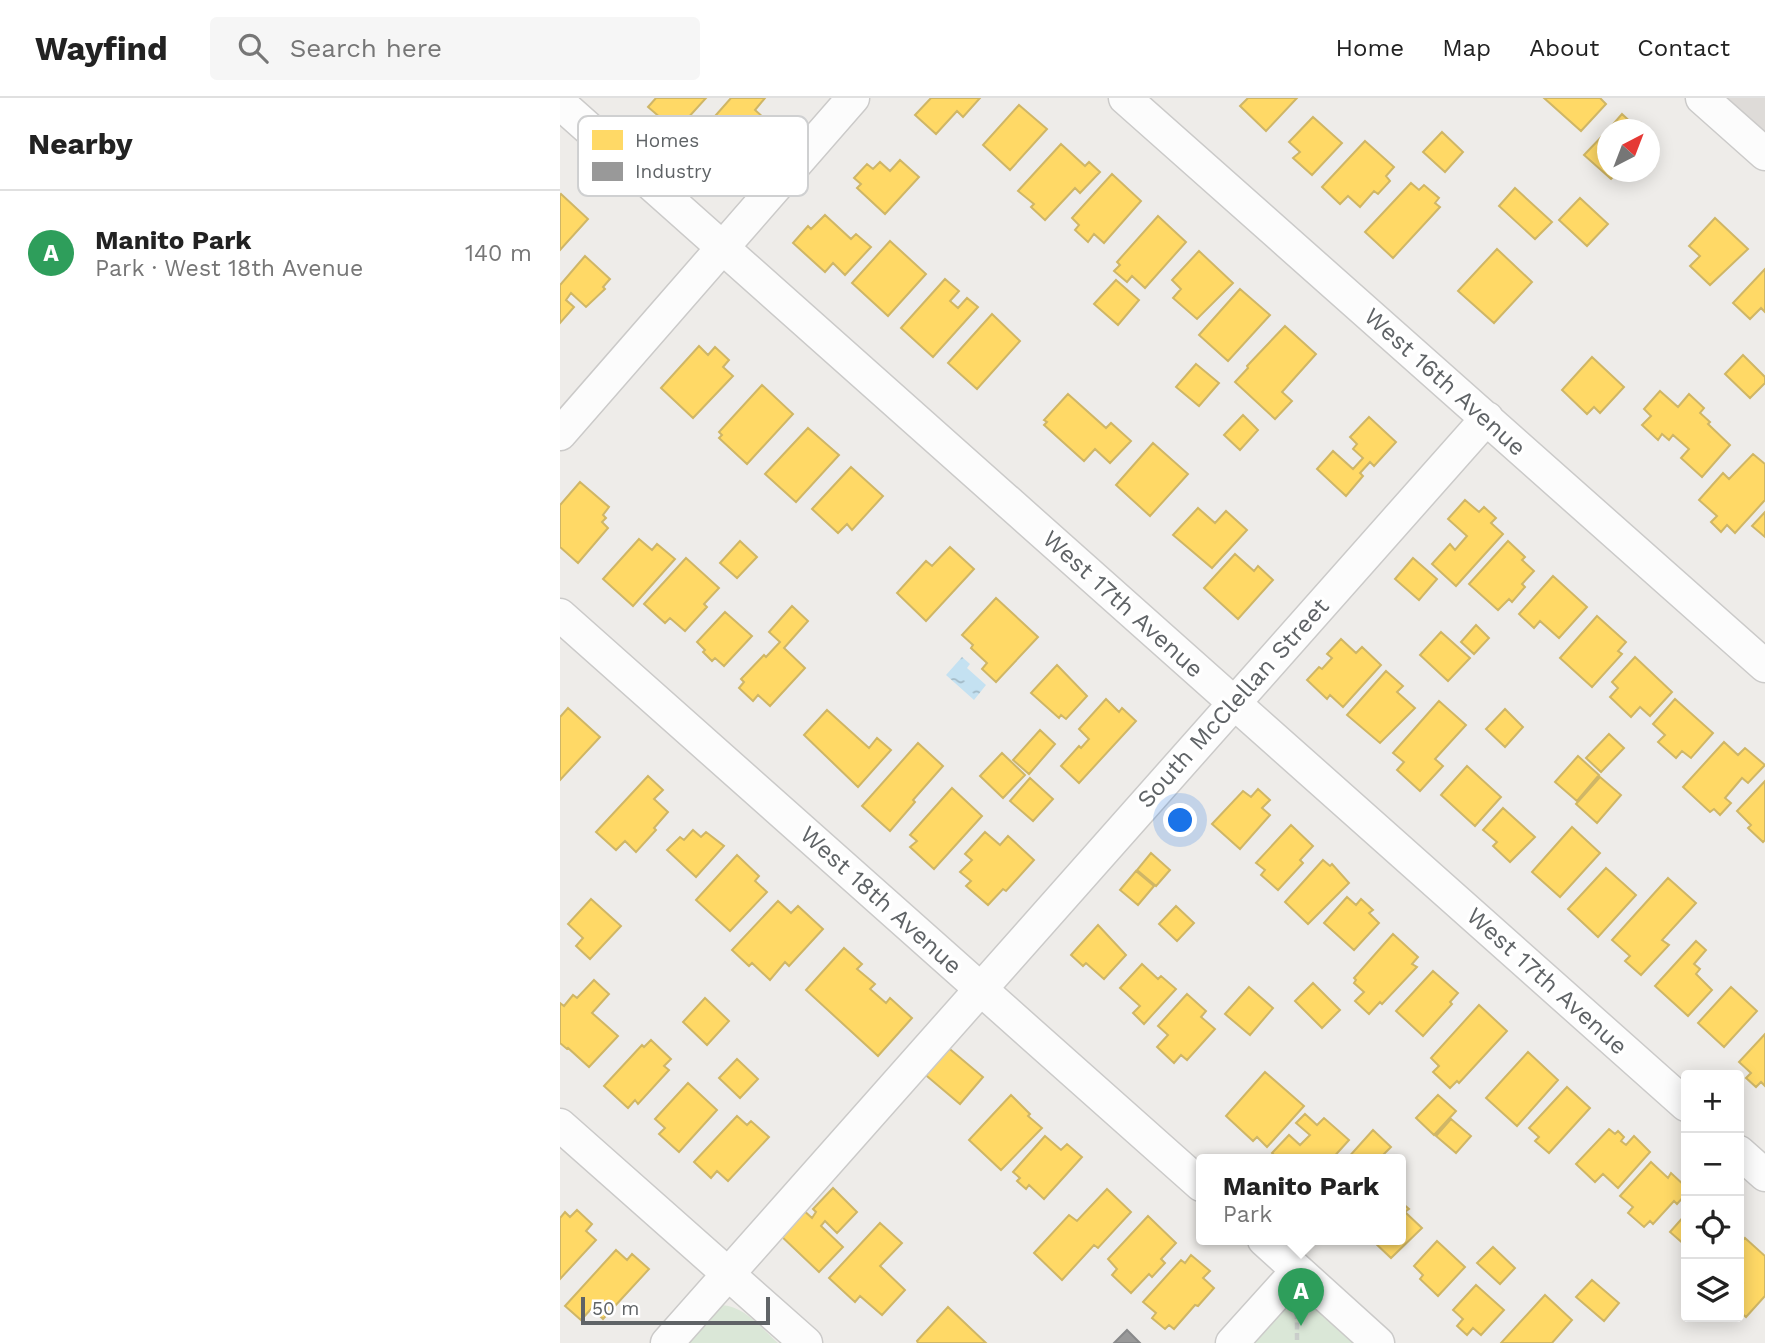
<!DOCTYPE html>
<html lang="en">
<head>
<meta charset="utf-8">
<style>
	:root { --surface:#fff; --page:#f6f6f6; --text:#222; --muted:#767676; --line:#e0e0e0; --accent:#919394 }
	body { margin:0; font-family:"Work Sans",sans-serif; background:var(--page); color:var(--text) }
	.controls { position:absolute; right:21px; bottom:21px; display:grid; overflow:hidden; border-radius:7px; box-shadow:0 4px 18px #0003 }
	.controls button { width:63px; height:63px; display:grid; place-items:center; padding:0; border:0; border-bottom:2px solid var(--line); background:var(--surface); color:var(--text); font:35px sans-serif }
	.compass { position:absolute; left:1037px; top:21px; width:63px; height:63px; border-radius:50%; background:var(--surface); box-shadow:0 4px 18px #0003; rotate:42deg }
	.scale { position:absolute; left:21px; bottom:18px; width:189px; box-sizing:border-box; padding-left:7px; border:4px solid #5f6366; border-top:0; font-size:19px; line-height:24px; white-space:nowrap; color:#5f6366; -webkit-text-stroke:5px #fff; paint-order:stroke }
	.you { position:absolute; left:621px; top:723px; width:24px; height:24px; margin:-18px; border:5px solid #fff; border-radius:50%; background:#1a73e8; box-shadow:0 0 0 10px #1a73e833 }
	.badge { display:grid; place-items:center; width:46px; height:46px; border-radius:50%; background:var(--accent); color:#fff; font-size:23px; font-weight:700 }
	.pin { position:absolute; translate:-50% -58px; filter:drop-shadow(0 2px 4px #0008) }
	.pin::after { content:''; position:absolute; top:37px; width:24px; height:21px; background:inherit; clip-path:polygon(0 0,100% 0,50% 100%) }
	.popup { position:absolute; left:636px; top:1056px; width:210px; height:91px; box-sizing:border-box; display:grid; place-content:center; border-radius:7px; background:var(--surface); filter:drop-shadow(0 2px 5px #0005); font-size:23px; white-space:nowrap; color:var(--muted) }
	.popup b { font-size:26px; color:var(--text) }
	.popup::after { content:''; position:absolute; left:50%; top:100%; margin-left:-14px; border:14px solid transparent; border-top-color:var(--surface) }
	.list { margin:0; padding:0; list-style:none }
	h2 { display:flex; justify-content:space-between; align-items:center; height:91px; margin:0; padding:0 28px; font-size:30px }
	h2 small { font-size:23px; font-weight:400; color:var(--muted) }
	.list li { display:grid; grid-template-columns:46px 1fr auto; gap:21px; align-items:center; box-sizing:border-box; height:126px; padding:0 28px; border-top:2px solid var(--line) }
	.list b { display:block; font-size:26px; white-space:nowrap }
	.list p { margin:0; font-size:23px; white-space:nowrap; color:var(--muted) }
	.list em { font-size:23px; font-style:normal; color:var(--muted) }
	.icon { flex:none; width:38px; height:38px; fill:none; stroke:currentColor; stroke-width:2; stroke-linecap:round; stroke-linejoin:round }
	.map { position:relative; flex:none; width:1205px; height:1245px; overflow:hidden }
	header { display:flex; align-items:center; gap:42px; box-sizing:border-box; height:98px; padding:0 35px; background:var(--surface); border-bottom:2px solid var(--line) }
	header strong { font-size:33px }
	nav { display:flex; gap:38px; margin-inline-start:auto; font-size:24px }
	.search { width:490px; height:63px; background:var(--page); display:flex; align-items:center; gap:18px; box-sizing:border-box; padding:0 24px; border-radius:7px; color:var(--muted); font-size:26px }
	main { display:flex }
	aside { flex:1; background:var(--surface) }
	.map>svg:first-child { display:block }
</style>
</head>
<body>
<header>
<strong>Wayfind</strong>
<div class="search"><svg class="icon" aria-label="search" viewBox="0 0 24 24"><circle cx="10" cy="10" r="6"/><path d="M15 15l6 6"/></svg>Search here</div>
<nav><a>Home</a><a>Map</a><a>About</a><a>Contact</a></nav>
</header>
<main>
<aside>
<h2>Nearby<small></small></h2>
<ul class="list">
<li><span class="badge" style="background:#2e9e5b">A</span><div><b>Manito Park</b><p>Park · West 18th Avenue</p></div><em>140 m</em></li>
</ul>
</aside>
<div class="map">
<svg width="1205" height="1245" viewBox="0 0 1205 1245">
	<defs>
		<pattern id="water-ripples" width="26" height="14" patternUnits="userSpaceOnUse" patternTransform="scale(1.75)"><rect width="26" height="14" fill="#c4e1f1"/><path d="M2 4q2-2 4 0t4 0M15 11q2-2 4 0t4 0" fill="none" stroke="#a2bac7"/></pattern>
	</defs>
	<rect width="100%" height="100%" fill="#eeece9"/>
	<!-- education -->
	<path fill="#dedbd8" d="M1166,0H1205V35Z"/>
	<!-- park -->
	<path fill="#dae7d7" d="M738,1203L753,1208L794,1245H692L723,1211Z
		M161,1207C185,1208 201,1230 218,1245H123Z"/>
	<!-- water -->
	<path fill="url(#water-ripples)" d="M402,559L410,566L407,570L426,587L414,602L386,577Z"/>
	<!-- homes -->
	<path fill="#ffd966" stroke="#cfb666" stroke-width="2" d="M96,0H146L116,33L88,9Z
		M171,0H205L195,12L204,20L162,68L133,43Z
		M371,0H420L403,19L397,13L376,36L355,17Z
		M688,0H737L706,33L680,8Z
		M984,0H1040L1046,6L1021,33Z
		M459,7L487,31L450,72L423,47Z
		M1062,16L1077,30L1081,25L1087,32H1048Z
		M753,19L782,45L752,77L733,60L740,54L729,44Z
		M1048,32V74H1058L1051,81L1024,57Z
		M882,34L903,54L885,74L863,54Z
		M805,43L834,69L826,78L830,83L818,96L814,93L800,109L788,98L780,106L762,89Z
		M501,46L525,68L529,64L540,74L520,95L515,90L485,122L471,109L474,106L458,93Z
		M340,62L359,79L325,116L297,90L301,86L294,80L307,66L313,71L320,64L330,73Z
		M552,76L581,103L544,145L534,136L528,144L515,132L519,127L512,120Z
		M851,85L859,92L864,87L879,100L875,105L880,109L833,160L805,134Z
		M955,90L992,124L975,141L939,108Z
		M1,96L28,121L0,152V97Z
		M1020,100L1048,126L1027,148L999,122Z
		M265,117L291,141L296,136L311,149L285,177L273,165L265,174L233,145L248,128L251,131Z
		M598,118L626,144L585,190L572,178L567,184L554,173L560,167L557,164Z
		M1155,120L1188,151L1150,187L1130,168L1140,158L1129,148Z
		M330,143L366,176L328,218L292,185Z
		M937,151L972,184L934,225L898,193Z
		M639,153L673,185L637,221L613,200L621,191L612,182Z
		M25,158L50,181L43,189L45,191L26,209L11,195L6,202L14,209L0,225V187Z
		M1205,171V214L1201,210L1190,221L1173,205Z
		M385,181L399,193L390,203L398,210L407,200L418,209L373,259L341,230Z
		M556,182L579,202L558,227L534,206Z
		M680,191L710,217L668,263L639,237Z
		M432,216L460,243L417,291L388,265Z
		M725,228L756,256L722,294L732,303L715,321L675,284L688,270L687,268Z
		M139,248L148,257L155,249L169,262L163,269L173,278L133,320L101,290Z
		M1183,257L1205,279V285L1190,300L1165,276Z
		M1032,259L1064,289L1040,315L1034,309L1027,316L1002,292Z
		M636,266L659,285L639,308L616,289Z
		M202,287L233,316L187,366L159,340L162,337L159,334Z
		M1100,293L1118,309L1129,296L1144,310L1140,315L1150,324L1148,326L1170,347L1142,379L1121,360L1129,351L1113,337L1109,342L1102,336L1098,342L1082,327L1091,318L1084,311Z
		M508,296L546,330L551,325L571,343L550,365L535,351L524,363L484,327L487,324L484,322Z
		M683,317L698,332L680,352L664,337Z
		M809,319L836,344L814,368L810,364L800,375L803,378L786,398L757,371L773,353L793,371L803,360L793,351L797,346L790,339Z
		M248,330L279,357L236,404L205,376Z
		M593,345L628,376L590,418L556,387Z
		M1193,356L1205,366V402L1175,435L1167,427L1161,434L1151,424L1157,418L1139,402L1163,375L1169,381Z
		M291,369L323,398L292,432L287,426L278,435L252,411Z
		M20,384L49,409L43,417L46,420L42,424L48,430L18,465L0,449V407Z
		M905,402L919,414L924,409L936,420L931,425L943,436L896,488L872,466L890,446L895,452L907,438L888,421Z
		M638,410L655,425L666,413L687,432L652,470L613,437Z
		M1205,414V439L1192,428Z
		M79,441L92,452L97,446L115,461L73,508L43,481Z
		M180,443L197,459L177,480L160,465Z
		M948,443L965,459L962,462L974,473L962,486L965,489L952,504L949,501L938,512L909,486Z
		M390,449L414,471L366,523L337,495L366,463L372,468Z
		M675,456L694,473L698,468L713,482L678,521L644,490Z
		M126,460L159,490L144,506L147,509L125,533L110,520L105,525L84,506Z
		M853,460L877,481L859,502L835,481Z
		M993,478L1027,509L999,540L980,523L974,530L959,516Z
		M436,500L478,539L436,584L422,571L427,565L411,550L413,547L402,537Z
		M232,508L248,523L224,550L245,570L210,608L198,597L193,603L179,590L184,584L181,581L204,557L206,559L220,544L209,534Z
		M165,514L192,538L164,568L155,560L152,563L143,554L145,552L137,544Z
		M1037,518L1066,544L1058,553L1062,556L1032,589L1000,560Z
		M916,527L929,540L914,556L901,544Z
		M881,534L910,560L888,583L860,557Z
		M781,541L796,555L802,549L821,567L783,609L770,597L767,601L747,582L759,569L762,571L772,560L767,556Z
		M1075,559L1112,594L1090,618L1080,609L1071,619L1050,599L1058,590L1052,584Z
		M497,567L527,598L506,621L501,617L499,620L471,595Z
		M826,573L843,588L837,594L855,610L820,645L787,617Z
		M546,601L559,614L562,610L576,623L519,685L501,668L519,648L521,650L529,641L519,631Z
		M1115,601L1153,635L1131,660L1122,653L1116,660L1098,644L1105,637L1093,626Z
		M879,603L906,627L875,661L883,668L860,693L837,672L844,664L833,655Z
		M8,610L40,639L0,682V619Z
		M945,611L963,629L945,649L926,631Z
		M267,612L309,650L317,640L331,652L298,689L244,637Z
		M480,632L495,646L469,676L453,662Z
		M1049,636L1064,650L1041,674L1026,660Z
		M1164,644L1178,657L1185,650L1205,667L1188,685L1182,680L1165,700L1171,705L1160,717L1154,711L1150,714L1123,689Z
		M358,645L383,668L353,702L355,704L330,733L302,708Z
		M442,655L465,677L443,700L420,678Z
		M1018,658L1039,677L1017,703L995,684Z
		M907,668L941,699L915,728L881,697Z
		M88,678L103,692L94,701L108,714L94,730L96,732L76,754L65,743L56,752L36,734Z
		M1040,679L1061,697L1037,725L1016,706Z
		M470,680L493,701L473,723L450,703Z
		M1205,683V742L1203,744L1188,730L1191,727L1177,713Z
		M392,690L422,718L374,771L350,749L357,743L350,737Z
		M698,691L710,702L702,710L710,717L680,751L652,726L683,693L691,699Z
		M943,710L975,739L950,764L933,748L937,744L923,732Z
		M731,727L753,748L740,762L743,765L718,792L701,777L705,772L696,765Z
		M1012,729L1040,755L1000,799L972,774Z
		M133,732L141,739L146,734L164,748L136,779L107,752L120,739L124,742Z
		M425,734L440,747L448,738L474,762L446,793L443,791L428,807L406,788L411,783L400,774L412,762L405,756Z
		M591,755L610,772L596,788L577,772Z
		M177,757L199,778L195,783L207,794L170,833L136,802Z
		M763,762L770,768L772,766L789,785L748,826L725,804Z
		M1046,770L1076,797L1038,839L1008,811Z
		M576,773L594,788L578,807L560,792Z
		M1108,780L1136,805L1102,842L1109,847L1081,877L1065,863L1070,858L1052,842Z
		M787,799L796,807L801,801L813,812L809,815L819,825L794,852L764,825Z
		M31,801L61,828L30,861L16,848L23,840L8,826Z
		M218,803L231,815L238,808L263,831L229,868L225,864L210,882L192,865L189,868L172,852Z
		M616,808L634,825L617,843L599,826Z
		M538,827L566,857L544,881L526,865L523,868L511,857Z
		M833,836L858,859L852,866L857,869L822,906L820,904L809,916L795,903L804,894L794,885L796,882L794,880Z
		M1136,843L1146,852L1134,866L1140,871L1136,876L1152,892L1128,918L1095,888Z
		M284,850L302,866L297,871L315,886L310,891L326,905L330,900L352,920L318,958L246,892Z
		M582,866L598,881L601,878L616,891L584,926L573,915L580,908L560,890Z
		M873,873L898,895L890,904L892,906L863,938L836,913Z
		M34,882L49,896L32,915L58,938L29,969L8,950L7,951L0,945V905L4,908L13,897L17,900Z
		M753,885L780,912L762,930L735,903Z
		M689,889L713,910L690,937L665,916Z
		M1171,889L1197,913L1164,949L1138,925Z
		M627,896L646,913L641,919L655,931L627,962L621,957L614,965L597,949L608,937L598,928Z
		M145,900L169,923L147,947L123,924Z
		M919,907L947,933L899,985L897,983L890,990L873,974L879,968L871,960Z
		M1205,936V988L1201,984L1196,989L1186,980L1191,975L1179,964Z
		M91,942L111,961L104,968L109,972L78,1006L75,1002L68,1010L44,988L82,947L84,949Z
		M385,947L423,979L400,1006L362,974Z
		M968,954L998,982L957,1028L926,1000Z
		M177,961L198,981L180,1000L159,980Z
		M705,974L744,1008L707,1049L697,1039L693,1043L666,1018Z
		M128,985L157,1012L119,1054L99,1036L105,1030L95,1021Z
		M1007,989L1030,1010L989,1055L975,1043L979,1039L969,1030Z
		M451,997L470,1016L468,1018L482,1030L441,1072L409,1042Z
		M878,997L896,1013L874,1037L856,1020Z
		M745,1016L757,1027L764,1020L789,1042L771,1062H719L712,1055L729,1037L740,1047L750,1037L736,1025Z
		M177,1018L187,1027L191,1023L209,1039L168,1083L157,1073L151,1080L134,1064Z
		M891,1021L911,1038L896,1055L876,1038Z
		M1049,1031L1055,1036L1058,1033L1064,1039L1061,1043L1066,1047L1074,1038L1090,1054L1058,1090L1043,1076L1035,1084L1016,1066Z
		M813,1032L831,1049L818,1062H786Z
		M485,1038L501,1052L507,1046L522,1059L484,1101L469,1087L466,1091L457,1083L460,1080L453,1074Z
		M1091,1064L1108,1080L1111,1075L1126,1089V1096L1117,1106L1114,1103L1093,1126L1090,1123L1084,1129L1068,1115L1073,1109L1060,1098Z
		M273,1090L297,1114L277,1135L265,1123L261,1128L283,1149L259,1174L219,1136L242,1111L252,1120L256,1114L253,1111Z
		M547,1091L571,1114L538,1150L534,1147L502,1182L474,1155L509,1117L517,1123Z
		M841,1104L849,1111L845,1114L862,1130L831,1160L814,1144L816,1142H841Z
		M17,1112L32,1126L26,1133L36,1142L0,1181V1120L5,1114L10,1119Z
		M1126,1116V1148L1110,1134Z
		M588,1118L616,1145L601,1161L605,1165L592,1179L589,1176L571,1195L552,1177L557,1171L548,1161Z
		M320,1125L342,1145L320,1168L345,1192L322,1217L300,1198L295,1204L269,1180Z
		M1185,1140L1205,1158V1198L1186,1219L1179,1213V1190L1183,1185L1179,1181V1146Z
		M877,1143L905,1169L878,1198L860,1181L863,1177L854,1168Z
		M933,1149L955,1170L940,1186L917,1165Z
		M56,1152L67,1162L72,1156L89,1171L43,1221L32,1210L21,1222L5,1208Z
		M631,1157L650,1173L643,1180L654,1190L638,1208L635,1207L614,1231L609,1227L605,1231L592,1220L596,1215L583,1204L621,1162L625,1165Z
		M1032,1182L1059,1205L1044,1223L1016,1199Z
		M916,1187L944,1212L921,1237L913,1230L907,1237L897,1228L903,1221L893,1212Z
		M985,1197L1012,1222L992,1245H941Z
		M388,1209L426,1245H358L357,1243Z"/>
	<!-- industry -->
	<path fill="#999" stroke="#88898a" stroke-width="2" d="M567,1232L580,1245H554Z"/>
	<g fill="none" stroke-linecap="round" stroke-linejoin="round">
		<!-- minor casing -->
		<g stroke="#cbcac9" stroke-width="35">
			<path id="minor" d="M565,0L1205,568
				M1142,0L1205,56
				M0,5L1126,1007
				M0,336L293,0
				M0,517L641,1087
				M0,1027L246,1245
				M1179,1054L1205,1077
				M704,1142L818,1245
				M107,1245L927,320
				M672,1245L737,1173"/>
		</g>
		<!-- path -->
		<path stroke="#cacecb" stroke-width="4.5" stroke-dasharray="7 3.5" stroke-linecap="butt" d="M737,1214V1245"/>
		<!-- minor -->
		<use href="#minor" stroke="#fcfcfc" stroke-width="32"/>
	</g>
	<g text-anchor="middle" stroke-width="7" stroke-linejoin="round" paint-order="stroke">
		<!-- street labels -->
		<g font-size="24" fill="#5f6366" stroke="#fff">
			<text transform="translate(885 284) rotate(42)" y="8">West 16th Avenue</text>
			<text transform="translate(563 506) rotate(42)" y="8">West 17th Avenue</text>
			<text transform="translate(673 605) rotate(-48)" y="8">South McClellan Street</text>
			<text transform="translate(321 802) rotate(42)" y="8">West 18th Avenue</text>
			<text transform="translate(987 883) rotate(42)" y="8">West 17th Avenue</text>
		</g>
	</g>
	<!-- legend -->
	<rect x="18" y="18" width="230" height="80" rx="10" fill="#fff" stroke="#cfd0d1" stroke-width="2"/>
	<rect x="32" y="32" width="31" height="20" fill="#ffd966"/>
	<rect x="32" y="64" width="31" height="19" fill="#999"/>
	<g font-size="19" fill="#5f6366">
		<text x="75" y="49">Homes</text>
		<text x="75" y="80">Industry</text>
	</g>
</svg>
<div class="controls">
<button>+</button>
<button>−</button>
<button><svg class="icon" aria-label="locate" viewBox="0 0 24 24"><circle cx="12" cy="12" r="6"/><path d="M12 2v4M12 18v4M2 12h4M18 12h4"/></svg></button>
<button><svg class="icon" aria-label="layers" viewBox="0 0 24 24"><path d="M12 4l9 5-9 5-9-5zM3 14l9 5 9-5"/></svg></button>
</div>
<svg class="compass" viewBox="-18 -18 36 36"><path d="M0-13l5 13h-10z" fill="#e53935"/><path d="M0 13l5-13h-10z" fill="#767676"/></svg>
<div class="scale">50 m</div>
<div class="you"></div>
<div class="pin badge" style="left:741px;top:1228px;background:#2e9e5b">A</div>
<div class="popup"><b>Manito Park</b>Park</div>
</div>
</main>
</body>
</html>
